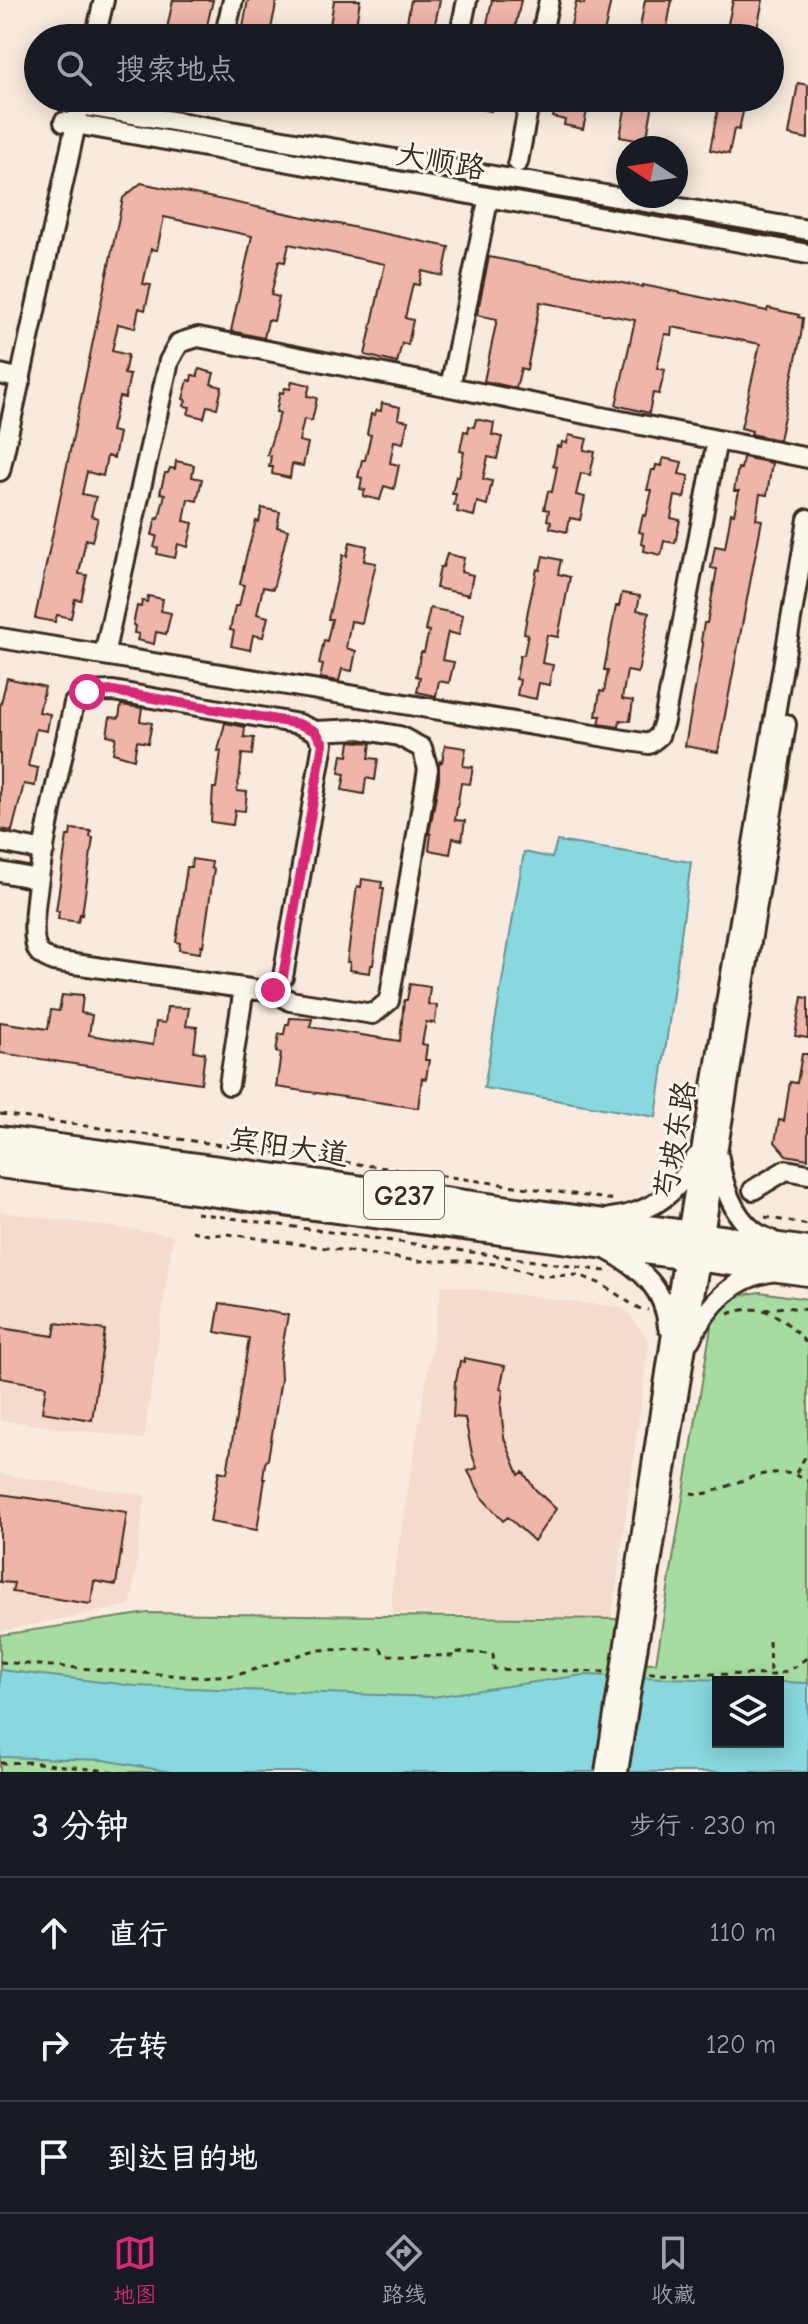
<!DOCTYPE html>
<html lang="zh">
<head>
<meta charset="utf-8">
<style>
	:root { --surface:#171b24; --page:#242831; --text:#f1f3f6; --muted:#9ea1a6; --line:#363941; --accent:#db2777 }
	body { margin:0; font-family:"Comic Neue","LXGW WenKai TC",sans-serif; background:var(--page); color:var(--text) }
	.controls { position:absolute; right:24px; bottom:24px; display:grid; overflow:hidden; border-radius:0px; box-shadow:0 4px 20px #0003 }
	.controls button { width:72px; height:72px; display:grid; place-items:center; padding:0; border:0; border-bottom:2px solid var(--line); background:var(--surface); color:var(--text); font:40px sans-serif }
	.compass { position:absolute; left:616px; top:136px; width:72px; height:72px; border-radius:50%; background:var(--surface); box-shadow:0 4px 20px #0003; rotate:282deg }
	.stop { position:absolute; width:24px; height:24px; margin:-18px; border:6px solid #db2777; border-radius:50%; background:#fff }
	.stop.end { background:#db2777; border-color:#fff; box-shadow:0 2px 8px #0008 }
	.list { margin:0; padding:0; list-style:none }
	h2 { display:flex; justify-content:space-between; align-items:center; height:104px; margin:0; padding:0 32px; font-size:34px }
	h2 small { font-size:26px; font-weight:400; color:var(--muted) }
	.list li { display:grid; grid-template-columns:52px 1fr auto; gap:24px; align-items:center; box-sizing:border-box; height:112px; padding:0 32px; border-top:2px solid var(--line) }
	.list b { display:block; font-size:30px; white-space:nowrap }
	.list em { font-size:26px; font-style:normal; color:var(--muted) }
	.icon { flex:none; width:44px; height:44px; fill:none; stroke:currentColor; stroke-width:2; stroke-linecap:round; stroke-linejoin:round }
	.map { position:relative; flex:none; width:808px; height:1772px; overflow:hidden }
	.search { position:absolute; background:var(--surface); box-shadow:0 4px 20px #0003; left:24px; right:24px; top:24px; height:88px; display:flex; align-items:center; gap:20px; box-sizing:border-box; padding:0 28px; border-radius:44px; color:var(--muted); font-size:30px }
	.sheet { height:440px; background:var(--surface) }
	nav { display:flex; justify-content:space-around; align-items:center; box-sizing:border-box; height:112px; border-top:2px solid var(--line); background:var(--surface); font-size:22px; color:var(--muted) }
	nav a { display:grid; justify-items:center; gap:4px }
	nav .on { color:var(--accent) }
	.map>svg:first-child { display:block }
</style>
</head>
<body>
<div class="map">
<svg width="808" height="1772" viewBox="0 0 808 1772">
	<rect width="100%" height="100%" fill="#f8eade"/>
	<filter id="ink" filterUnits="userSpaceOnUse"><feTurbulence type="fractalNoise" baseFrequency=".0125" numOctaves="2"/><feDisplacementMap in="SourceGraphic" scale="16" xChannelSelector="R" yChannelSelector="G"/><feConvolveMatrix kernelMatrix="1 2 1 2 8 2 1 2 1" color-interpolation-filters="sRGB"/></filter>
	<g filter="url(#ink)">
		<!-- built -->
		<path fill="#f5dace" d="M0,1212L173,1235L144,1439L0,1420Z
			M442,1285L624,1308L649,1341L612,1618L392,1613V1588Z
			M0,1474L145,1495L131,1605L0,1631Z"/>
		<!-- green -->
		<path fill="#a5dda1" stroke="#708460" stroke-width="2" fill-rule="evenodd" d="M760,1292L808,1299V1772H0V1635L148,1613L619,1619L612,1662L656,1663L711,1327C722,1300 731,1296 760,1292ZM718,1682H778V1742H718Z"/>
		<!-- water -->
		<path fill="#87d9df" stroke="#699392" stroke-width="2" fill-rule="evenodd" d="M557,841L691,862L656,1117L484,1088L524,852L552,858Z
			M0,1670L136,1686L432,1697L583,1675L808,1683V1772H171L104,1760L0,1757ZM718,1682H778V1742H718Z"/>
		<!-- building -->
		<path fill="#eeb5a8" stroke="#3b2a1e" stroke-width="2" d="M173,0H213L204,38H165Z
			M248,0H277L269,38H241Z
			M334,0H360L354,38H328Z
			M411,0H440L432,38H404Z
			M492,0H521L513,38H484Z
			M585,0H611L603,38H581L569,35L576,2L584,4Z
			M645,0H672L665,38H638Z
			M733,0H763L755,38H725Z
			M798,83L808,85V139L789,135Z
			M456,98H494L491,111L455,103Z
			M558,98H590L583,129L564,125L565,120L553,117Z
			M627,98H654L646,142L620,137Z
			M720,98H746L739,130L734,129L729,154L710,150Z
			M141,183L449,247L443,276L422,271L419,285L413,284L405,318L413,320L408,345L402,343L397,363L365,355L385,264L289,244L285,262L279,261L271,295L279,297L274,321L268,320L264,338L231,331L252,236L164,217L157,250L151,249L143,284L151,285L145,310L139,308L135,328L118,324L112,351L128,355L124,374L130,375L125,398L119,397L111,431L119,433L114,458L107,456L103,476L87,472L82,494L96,497L91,516L98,518L92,541L86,539L79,574L87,575L81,600L75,599L71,618L57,615L55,622L35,618L123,198Z
			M489,257L643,287V285L767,311L768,308L799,315L798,317L803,318L801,335L779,440L751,434L752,431L741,428L760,344L672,327L671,335L665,334L657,368L665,370L659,394L653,393L649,413L616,405L635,320L540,302L527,370L521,368L516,388L484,381L497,319L477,315Z
			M199,369L214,373L211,384L222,387L217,408L207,406L204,418L188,414L190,407L184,406L186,400L183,399L188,380L191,381L192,375L198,376Z
			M292,381L310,385L307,396L317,398L312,421L304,419L299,441L308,443L303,466L292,464L290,478L272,474L273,467H269L271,456L267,455L280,413L276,412L280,392L283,393L285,388L290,389Z
			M382,403L400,407L398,419L408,421L403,443L394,441L390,463L399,465L394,489L384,486L380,500L363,496L365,490L360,489L362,478L358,477L362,460H365L371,435L367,434L371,414L375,415L376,410L381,411Z
			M476,419L494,423L492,435L502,437L497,459L488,457L483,479L492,481L487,505L477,502L474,516L457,512L458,506L454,505L456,494H452L456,476L459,477L464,452L460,451L464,431L468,432L469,426L474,427Z
			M569,435L587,439L584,450L595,452L590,475L581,473L576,495L585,497L580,520L570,518L567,532L550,528L551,521L547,520L549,510L544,509L548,491L552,492L557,467L553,466L557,446L561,447L562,442L567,443Z
			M743,457L772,463L767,495L760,494L756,519L762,520L718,752L685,746L703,645V642L701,641L704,623H707L717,569L711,568L715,546L725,548L731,513L734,514L739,491H734L738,468L741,469Z
			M663,458L682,462L679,474L689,476L684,498L675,496L671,518L680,520L675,543L664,541L661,555L644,551L645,545L641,544L643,533L639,532L643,515L646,516L652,490H647L652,470H655L656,465L662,466Z
			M176,461L194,465L192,477L202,479L197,501L188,499L184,521L193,523L188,547L178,544L175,558L157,554L158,548L154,547L157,536L152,535L156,518L159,519L165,494L160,493L165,473H168L170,468L175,469Z
			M262,508L280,512L277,527L288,530L273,589L263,587L257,614L268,617L263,637L253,635L250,650L231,646L234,631L230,630L235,606H239L244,585L240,584L245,561L256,521L259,522Z
			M350,542L367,546L364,561L376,563L362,623L351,621L346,648L356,651L352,671L342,669L339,681L320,678L323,665L319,664L324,640L327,641L332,619H328L343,555L347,556Z
			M447,554L464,558L461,572L473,575L469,595L436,588L440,567H443Z
			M543,556L561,560L558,574L570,577L558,637L547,635L542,663L553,665L549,685L539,683L536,699L517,695L520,680L516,679L520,655H524L528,634L524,633L528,610L537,569L540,570Z
			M622,593L640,596L637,610L649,613L638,673L627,671L622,699L633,701L630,721L620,720L619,727L599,724L601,716H596L600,691L604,692L608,670H604L616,606H619Z
			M148,596L163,599L161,611L171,613L166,634L156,632L154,644L137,640L139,634L134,633L135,626L133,625L137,606L141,607L142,601L147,602Z
			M430,608L463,615L459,635L448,632L442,660L454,662L449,683L439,681L436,696L417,692L420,677L416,676L421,652H424L429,631L425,630Z
			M7,678L45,687L39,712L50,714L47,731L36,729L28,766L38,768L35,786L24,784L12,831L0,829V707Z
			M121,705L142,708L140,721L152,723L148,743L137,741L134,759L113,753L116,737L107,735L110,717L119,718Z
			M225,723L245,727L244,737L254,738L252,755L242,754L240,773L237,791L247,792L245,811L235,810L233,825L211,822L213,788H216L221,751H218Z
			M350,741L371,743L369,758L378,759L375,780L366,778L364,794L342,790L345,774L339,773L342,755L348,756Z
			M445,745L466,748L463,766L473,767L470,784L461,783L455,820L465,821L462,840L453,838L450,854L429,850L431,834H429L439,779V765L440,761L442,762Z
			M71,829L91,831L90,837L93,838L82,915L80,914L78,922L58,919L59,911H56L67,836H70Z
			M192,859L212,862L211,868L214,869L203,946L201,945L200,953L179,950L180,943L176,942L187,867H191Z
			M362,879L382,882L381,888H384L373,965H371L370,973L349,970L350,962H347L357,886L361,887Z
			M410,984L430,987L428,1004L437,1006L435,1023L426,1022L422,1044L427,1045L425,1060H429L426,1079L422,1078L418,1108L276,1087L281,1053L276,1052L279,1034H284L286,1024H289L290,1018L312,1019L310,1027L400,1041L404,1000H407Z
			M71,994L83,995L81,1013L92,1015L89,1035L153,1045L156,1022L165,1023L167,1007L189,1008L186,1026L197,1027L194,1051L205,1053L201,1083L0,1053V1022L48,1029L51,1010L59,1011L62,995L71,996Z
			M802,997L808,998V1038L795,1036Z
			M802,1054H808V1159L786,1155L775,1142L779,1120L784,1121L790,1082L797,1083Z
			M220,1303L288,1315L280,1359L281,1379L268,1459L265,1463L263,1479H265L257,1530L210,1522L219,1471L227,1473L249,1338L215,1332Z
			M56,1323L105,1330L92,1420L42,1412L46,1386L0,1378V1328L54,1336Z
			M464,1358L505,1366L500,1389L503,1390L501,1407L504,1438L519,1475L523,1472L535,1489L556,1509L534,1541L508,1517L503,1521L483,1499L468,1471L477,1468L472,1454L465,1418L453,1417L455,1381H456L460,1361L464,1362Z
			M0,1494L127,1512L116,1585L94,1581L91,1604L12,1592L14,1583L0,1582Z"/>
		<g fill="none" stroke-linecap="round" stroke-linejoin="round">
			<!-- minor casing -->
			<g stroke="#3b2a1e" stroke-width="24">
				<path id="minor" d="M227,25L233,0
					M95,38L104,0
					M459,38L467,0
					M541,38L549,0
					M68,103L808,230
					M64,122L808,254
					M518,162L530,98
					M0,374L21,379
					M450,387L488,201
					M0,471L78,115
					M0,638L649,744L659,736L664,721L717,440
					M104,655L169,361L179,343L198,337L808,458
					M113,691L299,724L315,731L323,743L283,977L273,990H257L53,961C48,958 41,956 38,951C21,924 66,743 74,703L87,692Z
					M0,842L44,851
					M0,872L38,879
					M273,990L290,1001L373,1014L389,1001L428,769L422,748L399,736L360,729L315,731
					M229,1085L244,988
					M719,1158C722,1183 733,1216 754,1231C759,1235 765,1237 771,1240
					M753,1190L786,1170L808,1174
					M611,1218C650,1213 679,1193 696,1157
					M609,1251C641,1268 665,1289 668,1327
					M690,1340C707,1306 732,1278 770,1272
					M623,1657L687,1234L808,519
					M636,1657L786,724"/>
			</g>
			<!-- highway casing -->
			<g stroke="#3b2a1e" stroke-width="32">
				<path id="highway" d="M0,1140L808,1251
					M0,1164L808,1272"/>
			</g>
			<!-- path -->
			<path stroke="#3b2a1e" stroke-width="3" stroke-dasharray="6 6" stroke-linecap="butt" d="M0,1114L615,1200
				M196,1213L612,1272
				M765,1217L808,1225
				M192,1231L209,1235L228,1234L418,1261H470L495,1264L543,1276L579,1275L601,1284L638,1308L648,1310
				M765,1310L784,1307L808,1310
				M728,1314C767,1300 783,1318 808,1345
				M796,1473L808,1452
				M691,1493C706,1496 714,1491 728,1486C755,1475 782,1465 808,1481
				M769,1641L770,1675
				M0,1662L196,1677L237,1675L315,1650L381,1649L384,1655L454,1656L455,1652L493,1654L494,1669L605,1672
				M649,1673L776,1675L793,1668L808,1657
				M0,1763L29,1762L117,1772"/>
			<!-- minor -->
			<use href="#minor" stroke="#fbf7ec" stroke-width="18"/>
			<!-- highway -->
			<use href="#highway" stroke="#fbf7ec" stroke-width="26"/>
			<!-- minor-bridge casing -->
			<g stroke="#3b2a1e" stroke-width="24" stroke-linecap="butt">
				<path id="minor-bridge" d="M605,1772L623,1657
					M618,1772L636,1657"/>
			</g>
			<!-- minor-bridge -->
			<use href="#minor-bridge" stroke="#fbf7ec" stroke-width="18"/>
		</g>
	</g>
	<g fill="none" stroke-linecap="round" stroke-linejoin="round" filter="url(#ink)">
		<!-- route -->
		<path stroke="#db2777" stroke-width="10" d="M87,692L113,691L299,724L315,731L323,743L283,977L273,990"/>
	</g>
	<g text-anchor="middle" stroke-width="6" stroke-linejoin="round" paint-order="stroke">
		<!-- shield labels -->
		<rect fill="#fbf7ec" stroke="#75685c" stroke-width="2" x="364" y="1171" width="80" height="48" rx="6"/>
		<g font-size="28" font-weight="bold" fill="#3b2a1e">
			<text x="404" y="1205">G237</text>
		</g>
		<!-- street labels -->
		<g font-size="30" fill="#3b2a1e" stroke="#fbf7ec">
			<text transform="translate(441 161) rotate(10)" y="10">大顺路</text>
			<text transform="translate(675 1140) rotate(-80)" y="10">芍坡东路</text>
			<text transform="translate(289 1147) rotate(8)" y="10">宾阳大道</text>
		</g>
	</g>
</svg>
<div class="controls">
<button><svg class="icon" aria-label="layers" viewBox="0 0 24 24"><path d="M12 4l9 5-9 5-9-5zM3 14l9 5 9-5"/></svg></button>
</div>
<svg class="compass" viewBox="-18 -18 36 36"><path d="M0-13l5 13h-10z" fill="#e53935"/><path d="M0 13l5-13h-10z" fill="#9ea1a6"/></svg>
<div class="stop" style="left:87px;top:692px"></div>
<div class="stop end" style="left:273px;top:990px"></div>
<div class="search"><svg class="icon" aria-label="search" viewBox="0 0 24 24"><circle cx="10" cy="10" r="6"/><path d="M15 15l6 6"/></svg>搜索地点</div>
</div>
<section class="sheet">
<h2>3 分钟<small>步行 · 230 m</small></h2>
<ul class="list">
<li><svg class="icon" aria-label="ahead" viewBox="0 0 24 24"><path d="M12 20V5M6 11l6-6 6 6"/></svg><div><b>直行</b></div><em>110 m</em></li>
<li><svg class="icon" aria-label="right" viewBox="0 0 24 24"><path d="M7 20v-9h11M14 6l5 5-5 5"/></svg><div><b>右转</b></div><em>120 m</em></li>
<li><svg class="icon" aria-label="arrive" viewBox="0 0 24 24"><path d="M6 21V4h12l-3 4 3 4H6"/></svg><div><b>到达目的地</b></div></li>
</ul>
</section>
<nav>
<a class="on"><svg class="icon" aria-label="map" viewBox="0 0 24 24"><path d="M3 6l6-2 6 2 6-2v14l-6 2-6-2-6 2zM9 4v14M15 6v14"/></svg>地图</a>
<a><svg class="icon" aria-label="directions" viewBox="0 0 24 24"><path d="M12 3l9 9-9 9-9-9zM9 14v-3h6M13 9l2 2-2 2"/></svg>路线</a>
<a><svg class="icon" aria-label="saved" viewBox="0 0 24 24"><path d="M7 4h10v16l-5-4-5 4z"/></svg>收藏</a>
</nav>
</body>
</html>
